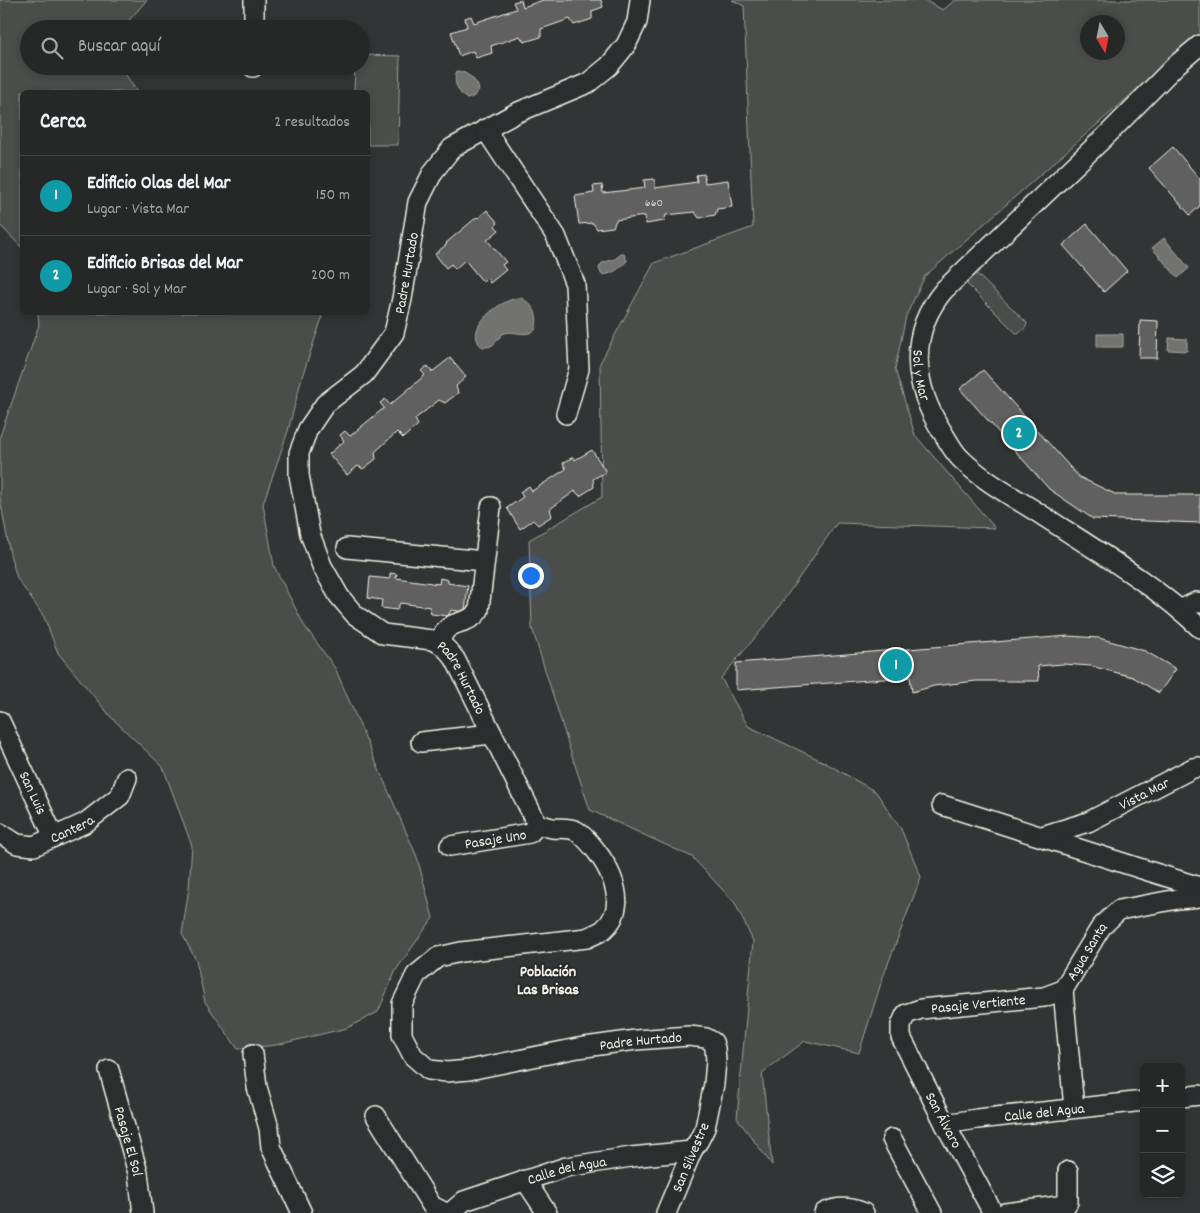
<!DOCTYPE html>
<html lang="es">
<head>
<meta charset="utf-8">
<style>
	:root { --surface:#262828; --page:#2e3030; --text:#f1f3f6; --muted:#a4a6a8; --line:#424445; --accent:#bca0f2 }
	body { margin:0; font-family:Dekko,sans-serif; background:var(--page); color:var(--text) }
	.controls { position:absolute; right:15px; bottom:15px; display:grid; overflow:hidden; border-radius:8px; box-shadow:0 2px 8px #0003 }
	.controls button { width:45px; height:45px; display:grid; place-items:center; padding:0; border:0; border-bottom:1px solid var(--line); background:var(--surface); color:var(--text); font:25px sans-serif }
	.compass { position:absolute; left:1080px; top:15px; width:45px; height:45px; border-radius:50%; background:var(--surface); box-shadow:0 2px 8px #0003; rotate:170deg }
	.you { position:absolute; left:530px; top:575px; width:18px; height:18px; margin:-12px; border:4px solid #fff; border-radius:50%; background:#1a73e8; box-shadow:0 0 0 8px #1a73e833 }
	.badge { display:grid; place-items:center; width:32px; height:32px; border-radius:50%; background:var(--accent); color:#fff; font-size:16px; font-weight:700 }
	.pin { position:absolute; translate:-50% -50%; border:2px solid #fff; box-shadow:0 1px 5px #0006 }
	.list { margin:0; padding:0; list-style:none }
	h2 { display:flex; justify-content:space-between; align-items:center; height:65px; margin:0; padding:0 20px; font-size:21px }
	h2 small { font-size:16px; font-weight:400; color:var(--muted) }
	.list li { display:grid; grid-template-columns:32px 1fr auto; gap:15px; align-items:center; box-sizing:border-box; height:80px; padding:0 20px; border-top:1px solid var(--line) }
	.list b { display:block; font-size:19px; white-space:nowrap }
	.list p { margin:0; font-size:16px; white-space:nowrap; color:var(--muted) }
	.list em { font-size:16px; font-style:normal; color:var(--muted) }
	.icon { flex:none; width:28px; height:28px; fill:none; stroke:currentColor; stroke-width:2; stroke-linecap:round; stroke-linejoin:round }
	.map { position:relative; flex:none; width:1200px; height:1213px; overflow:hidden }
	.search { position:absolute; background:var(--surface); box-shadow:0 2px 8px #0003; left:20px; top:20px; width:350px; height:55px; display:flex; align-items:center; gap:12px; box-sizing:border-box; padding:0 18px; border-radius:28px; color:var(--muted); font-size:19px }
	.panel { position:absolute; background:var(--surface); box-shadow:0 2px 8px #0003; left:20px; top:90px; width:350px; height:225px; border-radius:8px }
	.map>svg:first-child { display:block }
</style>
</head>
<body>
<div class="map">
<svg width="1200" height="1213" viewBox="0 0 1200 1213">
	<rect width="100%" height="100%" fill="#323535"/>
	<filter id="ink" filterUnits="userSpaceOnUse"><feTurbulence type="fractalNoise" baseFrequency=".02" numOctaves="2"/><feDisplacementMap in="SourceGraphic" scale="10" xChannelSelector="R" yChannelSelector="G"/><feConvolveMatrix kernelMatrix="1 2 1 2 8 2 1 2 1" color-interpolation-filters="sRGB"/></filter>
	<g filter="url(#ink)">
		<!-- green -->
		<path fill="#4b4d4c" stroke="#a09f9a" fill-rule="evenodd" d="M0,0H147L121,29H29V66H120L137,92H22V248L0,225Z
			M732,0H924L943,10L955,0H1200V34L925,276L906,316L895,369L915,435L995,528L837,523L769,621L721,678L748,726L824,762L876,792L901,829L921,877L883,977L859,1053L805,1041L762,1073L772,1165L737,1118L753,941L735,903L692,857L590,810L571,753L532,628L529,540L602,497L600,363L654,263L753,227L744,6ZM1088,22H1118V52H1088Z
			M361,55L400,56L398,145H368V92H354L355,66H361Z
			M972,273H976L1027,323C1026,329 1022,332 1016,333L966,283L965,280Z
			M38,313H320L322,318L302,377L288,431L263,504L274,566L304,625L335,668L417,857L433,918L396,970L378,1012L347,1028L276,1045L238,1049L205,1002L196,960L182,934L189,887L192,846L163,767L111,717L58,653L44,617L17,578L10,554L0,498V436L39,325Z"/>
		<!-- water -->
		<path fill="#727370" stroke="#a6a5a0" d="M457,71C466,71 478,81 479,90L473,97L467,99C458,93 452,81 457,71Z
			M1164,238L1189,268L1178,278L1152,248Z
			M621,254H624L627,261C621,267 610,277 601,274L599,268L602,263L615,259Z
			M521,298C534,304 540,317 535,330C526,338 515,330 505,333C497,336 497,346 487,347C483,348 480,346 478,342C468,323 505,297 521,298Z
			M1097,334H1123V347H1097Z
			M1169,338L1187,339V351L1168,350Z"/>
		<!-- building -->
		<path fill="#5f605f" stroke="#f4f1e8" d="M521,0L523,7L543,0H601L603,7L592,11V19L574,25L570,19L541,29V37L524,42L520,36L491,46L492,53L476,58L473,51L459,56L451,32L467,27L465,18L471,16L474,23L516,9L513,2Z
			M1173,147L1200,179V206L1190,215L1149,168Z
			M704,174L705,183L728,180L732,207L717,209L715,215L699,218L695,212L666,215L664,221L646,224L645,216L616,220L613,227L597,229L593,223L579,224L575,196L594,193L593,186L602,185L603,193L645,188L644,180L654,179L655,188L697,182L696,175Z
			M487,210L498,223L495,226L499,230L487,240L506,262L502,265L506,270L490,283L487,278L483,282L465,260L455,269L451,264L446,268L435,254L447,244L446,243L477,217L478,218Z
			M1087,224L1127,271L1104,292L1063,245Z
			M1140,320L1158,321L1157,358H1139Z
			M450,358L466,377L456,386L458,393L445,403L439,400L415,419L418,425L403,438L397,432L375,452L376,459L363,469L358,466L347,475L329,454L344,441L340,435L345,431L350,436L384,408L380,403L385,399L390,405L425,375L421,371L427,366L432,372Z
			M983,370L1079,477L1117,495H1200V523L1093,519L1049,489L960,389Z
			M592,450L606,472L593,479L594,487L580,496L575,491L550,509L552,516L538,525L533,520L520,529L507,508L523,497L520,492L529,486L532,491L566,469L563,463L573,457L575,460Z
			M390,573L397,574L396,578L439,584L440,578L448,580V583L468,586L465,612L451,610L448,616L431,614L430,607L400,603L397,610L381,608L382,600L368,598L370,577L390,579Z
			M1068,636L1099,638L1145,651L1176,669L1159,693L1133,677L1091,666L1063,664L1038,666L1039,681H976L934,686L912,692L910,677L736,690V663Z"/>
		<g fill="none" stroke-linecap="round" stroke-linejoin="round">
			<!-- minor casing -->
			<g stroke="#f4f1e8" stroke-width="22">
				<g id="minor">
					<path id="s1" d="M640,0L637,22L626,45L609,66L588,83L516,113L452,148L433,172L418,202L402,299L394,333L364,374L325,404L308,429L299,453V475L310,534L322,566L339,596L355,615L383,634L432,640C443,644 448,650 455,659L537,824C541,825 547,827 552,828C560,829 571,827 578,832C602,851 635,902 604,929C600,933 592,935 587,938L461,952L438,957L416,975L402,1004V1035L413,1056L429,1070L447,1072L469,1070L578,1048L636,1040L689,1036L706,1038L713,1042L715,1048L716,1061L714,1084L705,1128L699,1140L692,1151L666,1213"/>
					<path d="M254,29V0"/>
					<path id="s2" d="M1200,45L1176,65L1109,133L944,290C907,334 913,387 943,433C948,441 953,451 960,458C982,480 1010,495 1037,512C1092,548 1153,583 1200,628"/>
					<path d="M253,67V66"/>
					<path d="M485,129L556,236L575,284L579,369L566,414"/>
					<path d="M347,548L484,561"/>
					<path d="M1180,610L1196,602L1200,603"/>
					<path d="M439,643C441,639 442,635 445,631C454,619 468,626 479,610L491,507"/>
					<path id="s3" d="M0,721L54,837"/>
					<path d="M421,742L491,734"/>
					<path d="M942,805C1028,832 1114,861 1200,887"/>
					<path id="s4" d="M0,833L17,844L34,846L85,823L120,796L127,778"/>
					<path id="s5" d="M1042,836L1088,822L1193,768L1200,767"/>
					<path id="s6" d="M450,846L530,833L537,824"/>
					<path d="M253,1054L257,1087L269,1128L271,1147L302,1213"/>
					<path id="s7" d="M109,1070L138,1173L143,1213"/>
					<path d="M1181,1097L1200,1095"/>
					<path id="s8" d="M1074,1108L1063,990L1101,927L1119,910L1178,899L1200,897"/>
					<path d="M376,1116L432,1206L446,1213"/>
					<path id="s9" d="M945,1124L977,1119L1144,1101"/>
					<path d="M892,1139L932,1213"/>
					<path d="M525,1180L547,1213"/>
					<path id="s10" d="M450,1213L464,1201L566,1167L631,1157L692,1151"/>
					<path d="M824,1213C838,1206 850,1207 864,1213"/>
					<path id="s11" d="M993,1213L945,1124L901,1037V1025L906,1014L921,1009L1044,997L1063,990"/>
					<path d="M1005,1213L1066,1205L1068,1202V1171"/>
				</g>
			</g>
			<!-- minor -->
			<use href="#minor" stroke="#2a2d2e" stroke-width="19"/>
		</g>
	</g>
	<g text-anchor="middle" stroke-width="4.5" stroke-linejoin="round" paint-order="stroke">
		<!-- number labels -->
		<g font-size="12" fill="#cfcdc6">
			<text x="654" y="206">660</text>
		</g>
		<!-- street labels -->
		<g font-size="15" fill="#f4f1e8" stroke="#2a2d2e">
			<text transform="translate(406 273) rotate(-80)" y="5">Padre Hurtado</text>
			<text dy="5" stroke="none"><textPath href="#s2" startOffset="446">Sol y Mar</textPath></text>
			<text dy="5" stroke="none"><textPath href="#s1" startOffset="914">Padre Hurtado</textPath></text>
			<text dy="5" stroke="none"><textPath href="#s3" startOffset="79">San Luis</textPath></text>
			<text dy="5" stroke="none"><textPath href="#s5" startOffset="111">Vista Mar</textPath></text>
			<text dy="5" stroke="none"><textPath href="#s4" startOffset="79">Cantera</textPath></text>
			<text dy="5" stroke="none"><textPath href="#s6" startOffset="46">Pasaje Uno</textPath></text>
			<text dy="5" stroke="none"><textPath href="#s8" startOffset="164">Agua Santa</textPath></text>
			<text dy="5" stroke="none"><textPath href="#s11" startOffset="296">Pasaje Vertiente</textPath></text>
			<text dy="5" stroke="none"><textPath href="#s1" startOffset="1755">Padre Hurtado</textPath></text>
			<text dy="5" stroke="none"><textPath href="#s9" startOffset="100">Calle del Agua</textPath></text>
			<text transform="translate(944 1120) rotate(62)" y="5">San Álvaro</text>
			<text dy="5" stroke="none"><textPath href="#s7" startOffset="74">Pasaje El Sol</textPath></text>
			<text transform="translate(690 1157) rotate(-67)" y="5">San Silvestre</text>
			<text dy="5" stroke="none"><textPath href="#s10" startOffset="126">Calle del Agua</textPath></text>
		</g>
		<!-- neighbourhood labels -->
		<g font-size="16" font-weight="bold" fill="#f4f1e8" stroke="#2a2d2e">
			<text x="548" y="976">Población<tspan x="548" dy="18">Las Brisas</tspan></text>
		</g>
	</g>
</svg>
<div class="controls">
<button>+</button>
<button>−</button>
<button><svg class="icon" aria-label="layers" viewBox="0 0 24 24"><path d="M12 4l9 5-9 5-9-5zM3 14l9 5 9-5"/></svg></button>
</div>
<svg class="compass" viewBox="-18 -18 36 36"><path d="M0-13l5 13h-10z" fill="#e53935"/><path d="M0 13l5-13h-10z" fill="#a4a6a8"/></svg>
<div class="you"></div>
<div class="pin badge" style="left:896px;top:665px;background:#0f9aa8">1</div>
<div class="pin badge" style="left:1019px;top:433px;background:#0f9aa8">2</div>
<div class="search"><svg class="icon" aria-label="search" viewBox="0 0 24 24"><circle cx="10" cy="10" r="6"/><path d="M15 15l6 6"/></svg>Buscar aquí</div>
<section class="panel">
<h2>Cerca<small>2 resultados</small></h2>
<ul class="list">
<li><span class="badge" style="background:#0f9aa8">1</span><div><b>Edificio Olas del Mar</b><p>Lugar · Vista Mar</p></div><em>150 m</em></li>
<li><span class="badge" style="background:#0f9aa8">2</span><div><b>Edificio Brisas del Mar</b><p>Lugar · Sol y Mar</p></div><em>200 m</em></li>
</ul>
</section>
</div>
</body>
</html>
